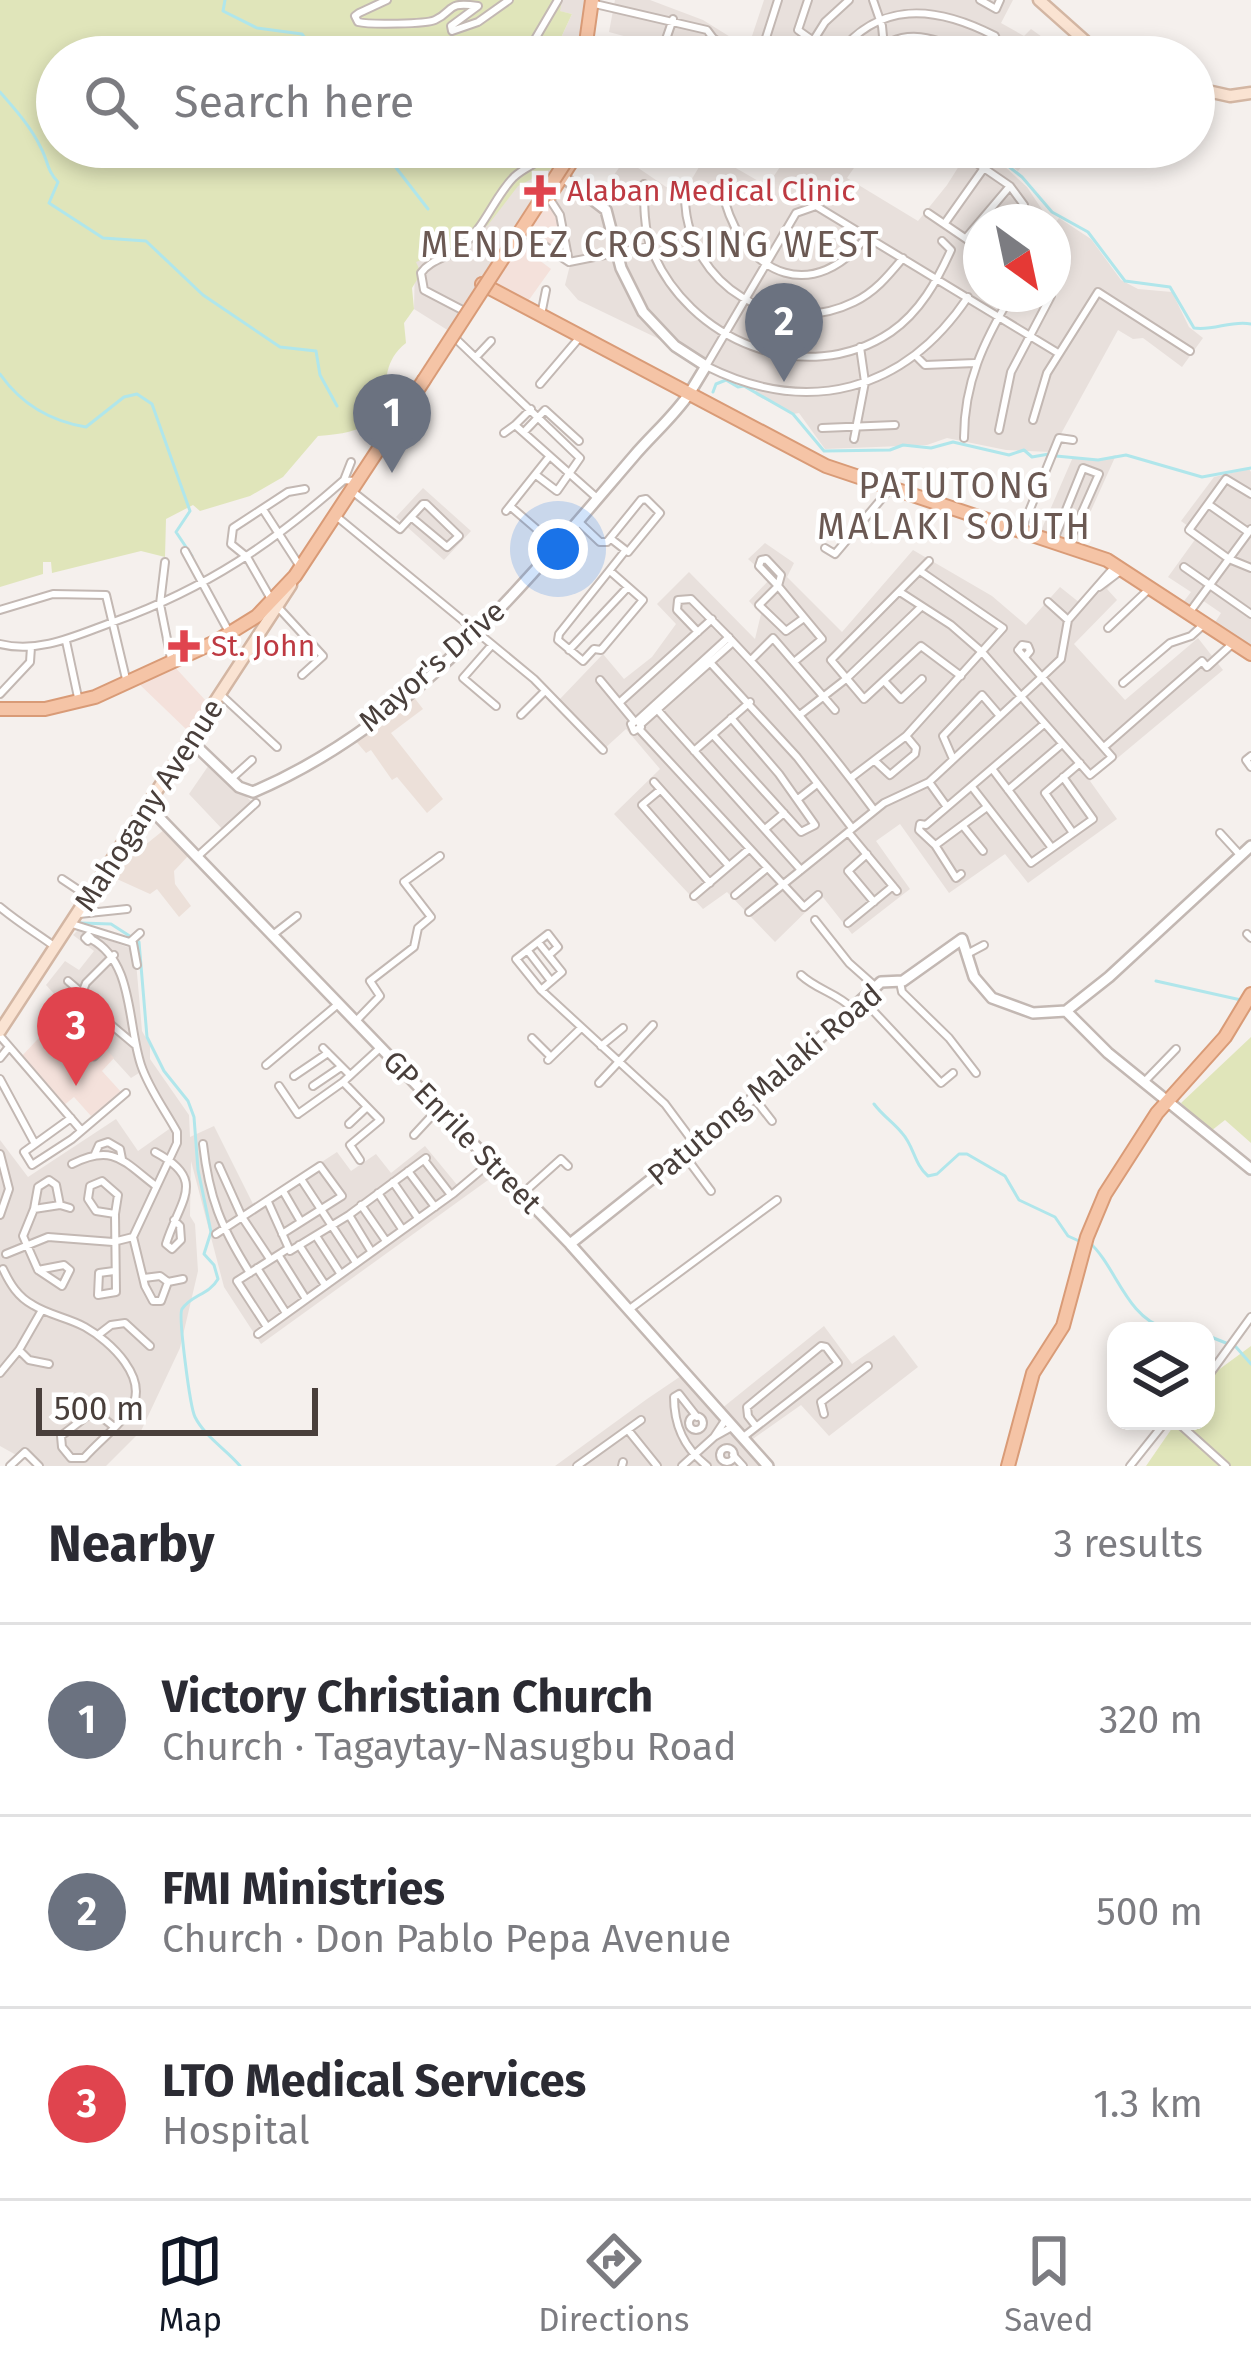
<!DOCTYPE html>
<html lang="en">
<head>
<meta charset="utf-8">
<style>
	:root { --surface:#fff; --page:#f2f2f3; --text:#2b2b33; --muted:#7c7c81; --line:#e1e1e2; --accent:#111827 }
	body { margin:0; font-family:"Fira Sans",sans-serif; background:var(--page); color:var(--text) }
	.controls { position:absolute; right:36px; bottom:36px; display:grid; overflow:hidden; border-radius:24px; box-shadow:0 6px 18px #0003 }
	.controls button { width:108px; height:108px; display:grid; place-items:center; padding:0; border:0; border-bottom:3px solid var(--line); background:var(--surface); color:var(--text); font:60px sans-serif }
	.compass { position:absolute; left:963px; top:204px; width:108px; height:108px; border-radius:50%; background:var(--surface); box-shadow:0 6px 18px #0003; rotate:147deg }
	.scale { position:absolute; left:36px; bottom:30px; width:282px; box-sizing:border-box; padding-left:12px; border:6px solid #493f3b; border-top:0; font-size:33px; line-height:42px; white-space:nowrap; color:#493f3b; -webkit-text-stroke:9px #fff; paint-order:stroke }
	.you { position:absolute; left:558px; top:549px; width:42px; height:42px; margin:-30px; border:9px solid #fff; border-radius:50%; background:#1a73e8; box-shadow:0 0 0 18px #1a73e833 }
	.badge { display:grid; place-items:center; width:78px; height:78px; border-radius:50%; background:var(--accent); color:#fff; font-size:39px; font-weight:700 }
	.pin { position:absolute; translate:-50% -99px; filter:drop-shadow(0 3px 6px #0008) }
	.pin::after { content:''; position:absolute; top:63px; width:42px; height:36px; background:inherit; clip-path:polygon(0 0,100% 0,50% 100%) }
	.list { margin:0; padding:0; list-style:none }
	h2 { display:flex; justify-content:space-between; align-items:center; height:156px; margin:0; padding:0 48px; font-size:51px }
	h2 small { font-size:39px; font-weight:400; color:var(--muted) }
	.list li { display:grid; grid-template-columns:78px 1fr auto; gap:36px; align-items:center; box-sizing:border-box; height:192px; padding:0 48px; border-top:3px solid var(--line) }
	.list b { display:block; font-size:45px; white-space:nowrap }
	.list p { margin:0; font-size:39px; white-space:nowrap; color:var(--muted) }
	.list em { font-size:39px; font-style:normal; color:var(--muted) }
	.icon { flex:none; width:66px; height:66px; fill:none; stroke:currentColor; stroke-width:2; stroke-linecap:round; stroke-linejoin:round }
	.map { position:relative; flex:none; width:1251px; height:1466px; overflow:hidden }
	.search { position:absolute; background:var(--surface); box-shadow:0 6px 18px #0003; left:36px; right:36px; top:36px; height:132px; display:flex; align-items:center; gap:30px; box-sizing:border-box; padding:0 42px; border-radius:66px; color:var(--muted); font-size:45px }
	.sheet { height:732px; background:var(--surface) }
	nav { display:flex; justify-content:space-around; align-items:center; box-sizing:border-box; height:168px; border-top:3px solid var(--line); background:var(--surface); font-size:33px; color:var(--muted) }
	nav a { display:grid; justify-items:center; gap:6px }
	nav .on { color:var(--accent) }
	.map>svg:first-child { display:block }
</style>
</head>
<body>
<div class="map">
<svg width="1251" height="1466" viewBox="0 0 1251 1466">
	<rect width="100%" height="100%" fill="#f5f0ed"/>
	<!-- residential -->
	<path fill="#e8e0dc" d="M562,0H585L576,57H552L572,14L559,11Z
		M615,0H650L703,20L748,48L764,0H1013L1001,23L1024,36L1031,29L1063,52L1075,36L1099,57H663L631,38L609,32Z
		M971,147H1038L1018,171L993,151L990,153L1027,187L1043,211L1034,222H981V294H1053V226L1059,218L1091,239L1121,280L1138,289L1172,292L1189,327L1203,338L1182,367L1143,338L1133,339L1118,330L1051,452L1006,450L947,438L927,445L825,449L799,413L793,414L756,395V388L700,367L657,338L578,300L565,285L571,261L564,260L562,237L549,200L567,175L598,198L625,159L681,197L708,152L767,186L793,148L822,166L833,153L856,165L847,178L918,221L947,185Z
		M556,164H561L449,331L414,309L415,262L517,185Z
		M1116,455L1076,544L1040,533L1073,457L1098,460Z
		M1249,469L1251,472V651L1212,627L1221,613L1202,600L1192,613L1181,605L1191,592L1168,577L1199,534L1181,521L1214,477Z
		M423,488L471,531L444,560L396,517Z
		M765,543L794,563L787,577L842,632L913,550L992,596L1026,625L1060,587L1080,603L1111,565L1123,573L1107,589L1117,600L1074,644L1125,700L1198,638L1223,670L1090,781L1117,819L1028,883L1005,854L949,893L900,824L876,841L910,889L852,934L822,896L775,942L727,892L703,909L614,814L660,769L626,729L604,749L559,700L603,654L624,679L652,657L676,624L657,604L689,572L755,639L761,614L749,601L770,579L748,559Z
		M211,762L254,804L224,831L189,794Z
		M79,929L135,950L142,1031L150,1045V1059L189,1115L190,1137L214,1126L254,1206L337,1152L351,1171L376,1154L391,1173L425,1146L458,1186L485,1164L495,1175L261,1344L224,1287L191,1161L190,1216L195,1224L198,1271L180,1348L141,1431L106,1466H36L0,1446V1140L28,1177L116,1119L138,1151L172,1127L139,1073L131,1078L46,985L65,961L79,970L94,951L73,935Z
		M824,1326L852,1364L894,1335L918,1367L829,1436L801,1405L750,1441L721,1409Z
		M681,1376L763,1466H555L647,1399Z"/>
	<!-- commercial -->
	<path fill="#f4e1db" d="M549,200L559,224L563,247L557,256L534,240L527,251L551,269L526,304L499,288L495,280Z
		M172,664L207,702L189,732L136,681Z
		M68,1007L114,1058L102,1071L122,1093L91,1116L74,1097L63,1106L20,1058Z"/>
	<!-- education -->
	<path fill="#ece0d9" d="M413,696L423,709L391,733L443,799L427,813L397,777L392,780L371,750L366,753L354,739Z
		M165,829L189,855L174,871L175,884L191,906L179,917L157,889L150,894L108,875Z"/>
	<!-- green -->
	<path fill="#e0e5ba" d="M0,0H562L560,11L572,14L552,57H57V147H571L561,164L518,186L488,225L449,250L416,262L421,273L412,288L414,309L404,323L406,343C361,378 420,430 318,436L283,477L250,496L200,511L193,505L166,519L165,557L141,551L52,573L51,562H43V574L0,587Z
		M1251,1037V1143L1225,1120L1211,1131L1181,1103Z
		M1251,1346V1466H1146L1177,1421H1206V1379Z"/>
	<g fill="none" stroke-linecap="round" stroke-linejoin="round">
		<!-- stream -->
		<path stroke="#b0e6eb" stroke-width="3" d="M225,0L223,11L257,28L302,34L319,57
			M0,92C15,109 31,127 41,148C48,161 47,171 58,182L49,203L103,238L146,241L203,295L280,347L316,351L320,375L337,406
			M380,147L428,209
			M993,154L1022,177L1052,212L1088,232L1125,281L1170,287L1194,328C1214,331 1231,320 1251,324
			M0,374C21,404 50,421 86,427L124,397L137,394L152,404L190,511L176,532L192,556
			M713,392L716,384L726,380L738,387L744,386L793,414L824,451L890,450L903,445L931,448L953,442L1009,455L1024,450L1032,457L1049,454
			M1056,456L1098,460L1126,455L1202,477L1251,468
			M81,923L111,924L139,942L147,1037L164,1071L188,1101L194,1117L198,1170L211,1232L204,1254L214,1265L218,1279C209,1295 191,1295 182,1309C178,1315 190,1407 195,1417C205,1437 227,1450 240,1466
			M1156,981L1241,1000
			M874,1104C883,1116 893,1122 902,1133C914,1146 914,1164 928,1176L937,1174L959,1154H967L1005,1176L1019,1200L1055,1217L1068,1236L1079,1241
			M1089,1242C1116,1266 1126,1317 1165,1328C1173,1331 1185,1330 1194,1331
			M1206,1335L1236,1347L1251,1364"/>
		<!-- pedestrian casing -->
		<g stroke="#c3b8b3" stroke-width="9">
			<path id="pedestrian" d="M60,1021L66,1016L99,1052L94,1057"/>
		</g>
		<!-- minor casing -->
		<g stroke="#c3b8b3" stroke-width="10">
			<path id="minor" d="M387,0L359,13L355,16L358,22C370,25 426,24 435,20C455,11 445,1 478,6L451,26L452,31L478,22L509,0
				M778,0L765,41L787,57
				M808,0L798,30L812,40
				M873,0L882,26L885,57
				M980,0L996,9L1000,0
				M595,4L707,30L713,38L703,57
				M713,38L734,53
				M664,45L673,19
				M531,57V46L558,0
				M803,57L825,22L849,0
				M836,57C878,0 935,5 995,36L998,44L989,57
				M870,57C903,23 937,38 974,57
				M1020,57L1027,46L1045,57
				M1078,57L1087,44
				M915,147L922,150L927,147
				M989,147L978,164L1010,186L1024,205L1015,222
				M1012,147L1020,153L1025,147
				M644,184C644,205 644,228 651,248C687,340 805,390 891,332C920,312 937,281 951,250L942,241
				M702,190L725,202C747,277 815,304 867,236
				M549,198L560,215L569,262
				M685,201C689,285 777,340 854,302C875,292 888,276 903,258
				M928,213L981,249
				M945,223L984,168
				M525,233L569,262
				M966,238L1010,186
				M569,262L650,246
				M968,297C904,392 808,417 706,366L796,213L816,206L1058,353
				M468,313L424,290L421,273C431,259 448,258 461,247C485,228 494,197 514,177C527,165 543,163 551,147
				M541,315L546,290
				M455,338L580,458L557,491L536,475
				M916,356L925,365L975,363
				M476,357L491,341
				M540,384L580,337
				M1033,420L1047,373L1098,292L1190,351
				M515,425L531,409
				M822,428L895,425
				M999,430L1011,372L1051,296
				M524,432L545,410L579,441
				M504,433L515,425L597,498
				M964,438C964,382 984,341 1012,294
				M854,439L865,382L860,347
				M344,480L351,462
				M352,491L400,529L423,504H426L459,536L447,547L411,517
				M1251,494L1226,479L1189,530L1229,559L1251,568
				M1208,504L1248,532
				M511,507L540,532
				M264,511L299,565
				M506,511L549,457
				M336,516L534,679L603,750
				M580,523L600,542H607L641,500L646,499L660,513L628,552L610,538
				M1021,531L1059,438L1073,440
				M1053,542L1083,468L1099,474L1067,546
				M825,548L835,554L889,490
				M185,551L229,632
				M929,561L831,660L864,699L921,646L961,676
				M165,562L160,604L171,659
				M1184,567L1251,614
				M610,571L643,600L601,650L594,649L583,661L558,640L559,634L625,551
				M1099,587L1119,572
				M900,592L951,625L982,652L1090,775L1112,757L1018,650
				M271,599L247,557L231,544L233,528L288,492L305,489
				M1048,602L1068,620
				M277,606L323,656L302,675
				M0,610L53,594L106,595L127,683
				M1189,613L1251,529
				M1108,628L1148,590
				M698,632L677,610L678,600L691,599C758,665 818,734 874,810
				M66,641L79,702
				M0,644C41,654 79,634 116,621C207,588 273,543 344,480L354,481
				M491,646L463,678L496,706
				M569,650L628,587
				M1018,650L1022,645L1028,646L1030,651L1025,657
				M706,658L797,757L852,828
				M751,660L773,638L835,710
				M794,662L822,639L778,586L759,566L761,560L766,559L781,575L778,586L759,605L786,631L804,618
				M600,680L634,721
				M885,682L901,699L922,679
				M1123,683L1170,643L1191,636L1202,626
				M0,694L30,662L31,647
				M221,695L277,747
				M619,703L712,619
				M654,706L801,870
				M801,714L846,679L921,607
				M521,715L545,691
				M638,720L729,637
				M638,720L641,727L634,731L631,724Z
				M641,724L733,642
				M640,730L804,907L818,895
				M713,735L801,832L815,825L779,774L731,718
				M1104,747L1202,661L1207,667L1231,645
				M694,751L750,702
				M1251,756L1246,760L1251,767
				M953,759L943,736L982,695L1000,716
				M875,761L890,775L915,754L916,748L906,736
				M993,770L1052,848
				M852,777L906,736L1003,628L920,571
				M231,779L252,760
				M654,782L729,866
				M929,782L947,807
				M972,787L1031,863L1093,819L1063,777
				M660,790L642,805L710,883
				M1008,790L1062,744
				M798,799L817,784
				M963,826L983,851
				M765,829L784,813
				M848,832L897,891
				M1073,833L1045,793L1080,763
				M1220,833L1241,856
				M937,844L987,807
				M867,854L848,871L874,902
				M198,856L256,803
				M961,874L956,878L935,845L919,830L920,824L926,825L1044,724
				M62,879L86,895
				M735,895L766,869
				M694,896L749,849
				M0,907C18,922 36,933 54,946
				M749,912L884,803L929,782L1043,676L1061,659L1068,620L1116,565
				M79,914L127,909
				M815,920L849,963L876,987
				M848,923L893,886
				M72,924L133,943L137,965
				M274,934L297,916
				M1247,934L1251,938
				M88,935L91,938L88,941L85,938Z
				M130,942L140,933
				M538,942L562,972L541,990L665,1104L694,1143
				M528,951L551,981
				M967,954L984,945
				M114,955L86,983L82,993L103,1018L134,1044
				M801,975C817,990 837,993 853,1009
				M68,981L82,993
				M900,982L902,992L949,1038L976,1073
				M541,990L516,959L548,934L558,947L549,955
				M864,1001L941,1083L953,1073
				M355,1022L380,996L370,981L414,947L418,928L431,917L404,882L440,856
				M0,1036L81,1130
				M532,1038L551,1057
				M601,1046L623,1028
				M323,1048L350,1075
				M0,1058L9,1047
				M548,1060L581,1028
				M266,1065L337,1005
				M294,1076L328,1053
				M0,1079L35,1144
				M1145,1081L1176,1049
				M343,1082L380,1120L350,1145L360,1160
				M599,1083L653,1025
				M279,1086L298,1114L343,1082L380,1048
				M313,1086L341,1067
				M754,1098L772,1121
				M71,1118L24,1152L32,1165L72,1139L126,1093
				M349,1124L367,1107
				M414,1135L439,1108
				M203,1144C209,1198 221,1227 250,1273
				M155,1152C208,1180 180,1199 166,1244L172,1249L181,1240L180,1226L174,1220
				M0,1154L9,1189L0,1215
				M95,1154L99,1145L108,1142L120,1149L122,1159
				M685,1156L711,1191
				M424,1160L451,1195
				M72,1164C114,1143 124,1162 156,1186
				M219,1166L242,1217L270,1259
				M408,1171L435,1207
				M301,1179L355,1261
				M102,1181L118,1195L115,1214L96,1211L88,1199L90,1186Z
				M393,1182L418,1218
				M283,1191L301,1222
				M378,1193L402,1229
				M522,1194L561,1159L568,1166
				M268,1202L290,1251L349,1215L426,1158
				M361,1205L386,1241
				M34,1209L38,1187L49,1180L56,1185L60,1205
				M349,1215L371,1251
				M216,1234L320,1166L342,1196L282,1234
				M316,1236L340,1273
				M133,1237L145,1286L153,1301H161L168,1282L160,1276L144,1278
				M299,1245L325,1285
				M6,1254L48,1237L113,1242L133,1237L177,1143V1132C165,1110 149,1089 141,1065C127,1023 134,962 91,939
				M279,1256L306,1299
				M64,1265L70,1270L62,1286L38,1270Z
				M257,1268L286,1313
				M3,1269C10,1284 18,1297 33,1305C49,1315 69,1318 85,1327C110,1341 151,1379 130,1410C118,1427 98,1442 84,1458H71L62,1447L61,1436L87,1416L98,1414L113,1426
				M38,1270L23,1236L34,1209L60,1205L70,1208
				M168,1282L183,1279
				M98,1295L116,1292L115,1215
				M98,1295L99,1273L114,1271
				M631,1308L777,1200
				M267,1327L237,1281L289,1248
				M258,1334L454,1193L492,1161
				M98,1335L111,1325L125,1323L150,1346
				M19,1350L29,1360L49,1364
				M0,1373L19,1350L42,1310
				M1206,1379L1251,1317
				M824,1414L821,1402L868,1366
				M689 1423a7 7 0 1 1 14 0a7 7 0 1 1-14 0Z
				M697,1417L679,1394L674,1397C674,1426 684,1448 707,1466
				M1176,1421L1226,1466
				M628,1430L657,1466
				M714,1437L726,1419
				M742,1438L838,1363L826,1347L821,1346L747,1407L748,1416L755,1425
				M720 1455a7 7 0 1 1 14 0a7 7 0 1 1-14 0Z
				M733,1455L743,1466
				M10,1466L25,1452L39,1466
				M577,1466L641,1420
				M622,1466L623,1462
				M682,1466L714,1437L732,1427
				M1130,1466L1166,1421"/>
		</g>
		<!-- tertiary casing -->
		<g stroke="#c3b8b3" stroke-width="14">
			<path id="tertiary" d="M191,741L239,787L253,792C412,725 525,583 634,456C652,435 673,417 689,394L706,366L675,346L643,312L621,268L606,210L563,177
				M148,806L570,1244L768,1466
				M1066,1011L1108,1053L1251,1169
				M570,1244L762,1091L881,982L903,981L962,939L974,977L992,998L1033,1013L1066,1011L1109,977L1251,846"/>
		</g>
		<!-- secondary casing -->
		<g stroke="#d3b6a3" stroke-width="15">
			<path id="secondary" d="M1039,0L1103,57
				M1194,88L1230,96L1251,93
				M0,1031L291,585"/>
		</g>
		<!-- primary casing -->
		<g stroke="#d99b77" stroke-width="16">
			<path id="primary" d="M584,57L592,0
				M550,195L581,147
				M482,284L826,466L1107,560L1251,654
				M0,709H45L95,697L215,642L257,616L295,576L424,380
				M1008,1466L1033,1373L1063,1326L1087,1237L1105,1194L1157,1113L1225,1037L1251,994"/>
		</g>
		<!-- pedestrian -->
		<use href="#pedestrian" stroke="#fff" stroke-width="4.5"/>
		<!-- minor -->
		<use href="#minor" stroke="#fff" stroke-width="6"/>
		<!-- tertiary -->
		<use href="#tertiary" stroke="#fff" stroke-width="9"/>
		<!-- secondary -->
		<use href="#secondary" stroke="#fae3d2" stroke-width="10"/>
		<!-- primary -->
		<use href="#primary" stroke="#f5c4a6" stroke-width="12"/>
		<!-- primary-bridge casing -->
		<g stroke="#d99b77" stroke-width="16" stroke-linecap="butt">
			<path id="primary-bridge" d="M424,380L575,147"/>
		</g>
		<!-- primary-bridge -->
		<use href="#primary-bridge" stroke="#f5c4a6" stroke-width="12"/>
	</g>
	<!-- markers -->
	<g fill="#e0444e" stroke="#fff" stroke-width="4.5">
		<path d="M534 173h12v12h12v12h-12v12h-12v-12h-12v-12h12z"/>
		<path d="M178 628h12v12h12v12h-12v12h-12v-12h-12v-12h12z"/>
	</g>
	<g text-anchor="middle" stroke-width="9" stroke-linejoin="round" paint-order="stroke">
		<!-- health labels -->
		<g font-size="30" fill="#be3a42" stroke="#fff" text-anchor="start">
			<text x="567" y="201">Alaban Medical Clinic</text>
			<text x="211" y="656">St. John</text>
		</g>
		<!-- street labels -->
		<g font-size="30" fill="#493f3b" stroke="#fff">
			<text transform="translate(432 666) rotate(-41)" y="10">Mayor's Drive</text>
			<text transform="translate(149 805) rotate(-57)" y="10">Mahogany Avenue</text>
			<text transform="translate(765 1085) rotate(-40)" y="10">Patutong Malaki Road</text>
			<text transform="translate(462 1132) rotate(46)" y="10">GP Enrile Street</text>
		</g>
		<!-- quarter labels -->
		<g font-size="36" letter-spacing="3" fill="#6b5953" stroke="#fff">
			<text x="651" y="257">MENDEZ CROSSING WEST</text>
			<text x="955" y="498">PATUTONG<tspan x="955" dy="41">MALAKI SOUTH</tspan></text>
		</g>
	</g>
</svg>
<div class="controls">
<button><svg class="icon" aria-label="layers" viewBox="0 0 24 24"><path d="M12 4l9 5-9 5-9-5zM3 14l9 5 9-5"/></svg></button>
</div>
<svg class="compass" viewBox="-18 -18 36 36"><path d="M0-13l5 13h-10z" fill="#e53935"/><path d="M0 13l5-13h-10z" fill="#7c7c81"/></svg>
<div class="scale">500 m</div>
<div class="you"></div>
<div class="pin badge" style="left:392px;top:473px;background:#6b7280">1</div>
<div class="pin badge" style="left:784px;top:382px;background:#6b7280">2</div>
<div class="pin badge" style="left:76px;top:1086px;background:#e0444e">3</div>
<div class="search"><svg class="icon" aria-label="search" viewBox="0 0 24 24"><circle cx="10" cy="10" r="6"/><path d="M15 15l6 6"/></svg>Search here</div>
</div>
<section class="sheet">
<h2>Nearby<small>3 results</small></h2>
<ul class="list">
<li><span class="badge" style="background:#6b7280">1</span><div><b>Victory Christian Church</b><p>Church · Tagaytay-Nasugbu Road</p></div><em>320 m</em></li>
<li><span class="badge" style="background:#6b7280">2</span><div><b>FMI Ministries</b><p>Church · Don Pablo Pepa Avenue</p></div><em>500 m</em></li>
<li><span class="badge" style="background:#e0444e">3</span><div><b>LTO Medical Services</b><p>Hospital</p></div><em>1.3 km</em></li>
</ul>
</section>
<nav>
<a class="on"><svg class="icon" aria-label="map" viewBox="0 0 24 24"><path d="M3 6l6-2 6 2 6-2v14l-6 2-6-2-6 2zM9 4v14M15 6v14"/></svg>Map</a>
<a><svg class="icon" aria-label="directions" viewBox="0 0 24 24"><path d="M12 3l9 9-9 9-9-9zM9 14v-3h6M13 9l2 2-2 2"/></svg>Directions</a>
<a><svg class="icon" aria-label="saved" viewBox="0 0 24 24"><path d="M7 4h10v16l-5-4-5 4z"/></svg>Saved</a>
</nav>
</body>
</html>
